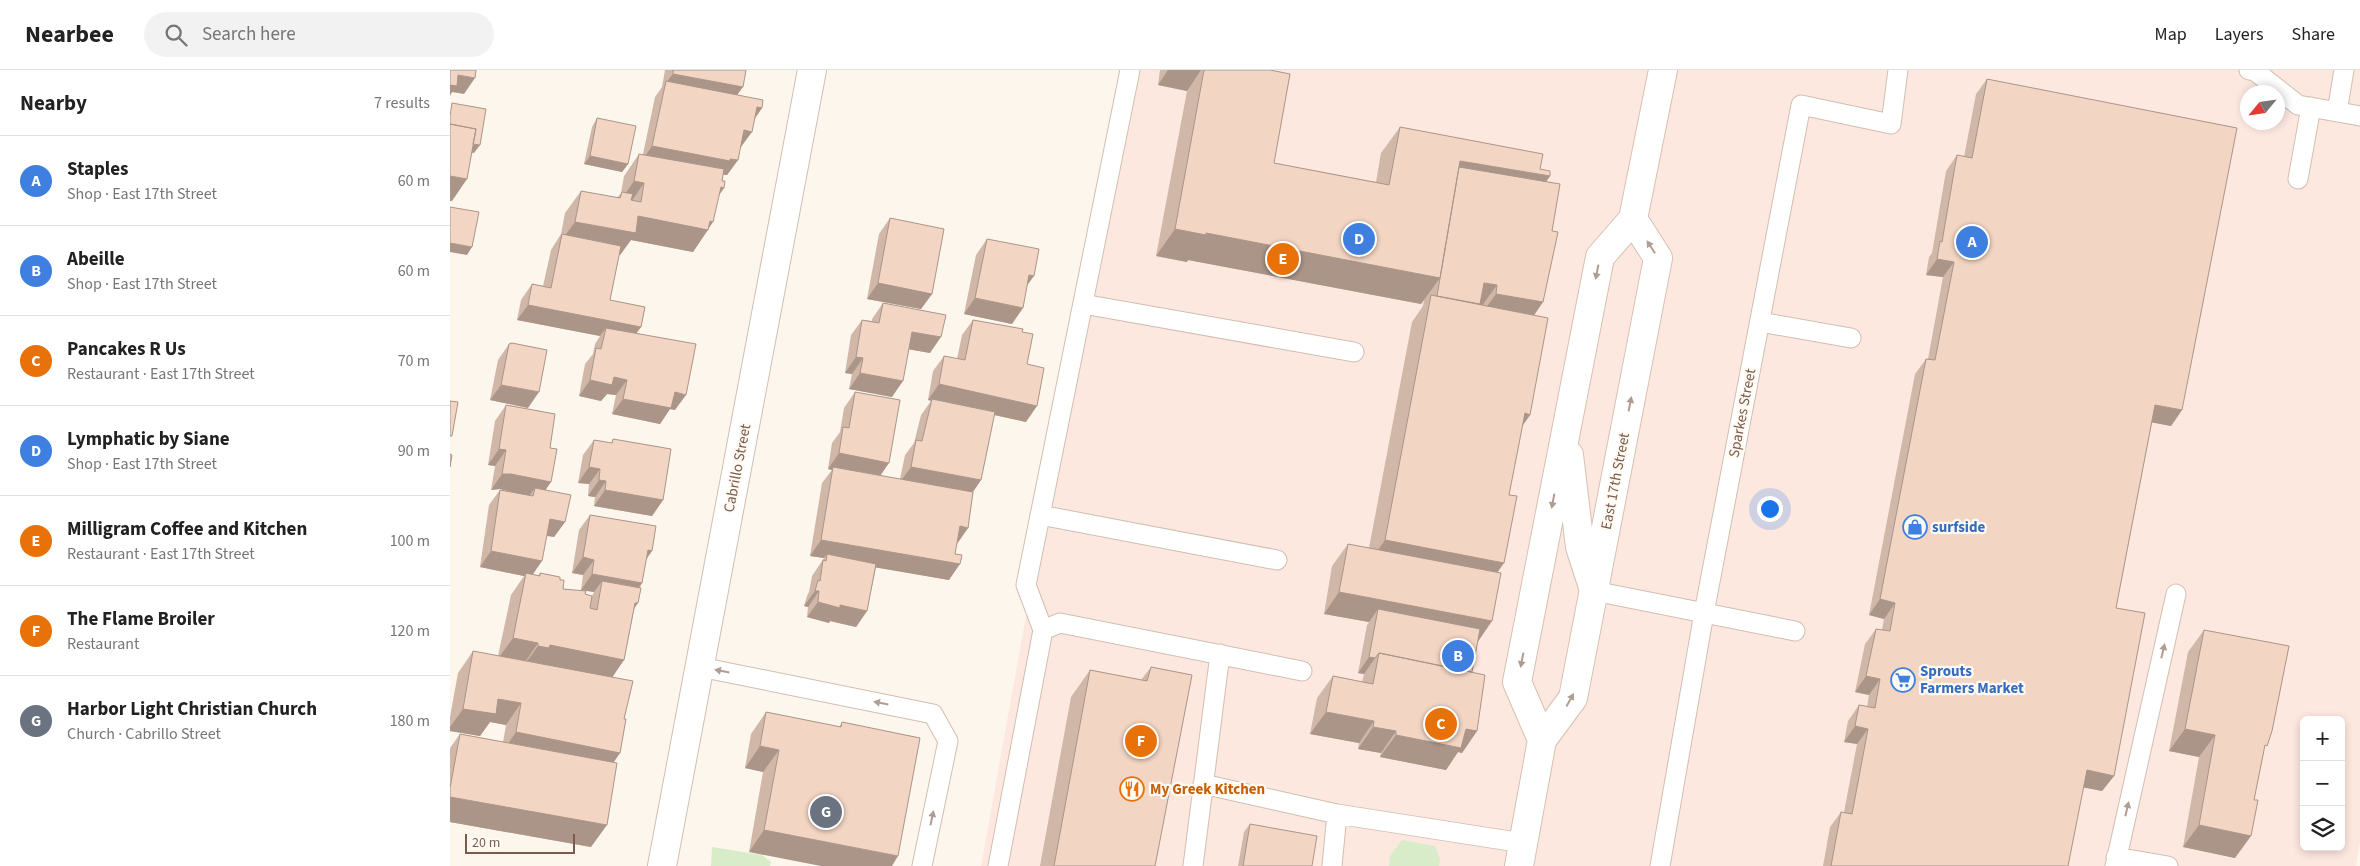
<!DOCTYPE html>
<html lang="en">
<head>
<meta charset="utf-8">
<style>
	:root { --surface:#fff; --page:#f2f2f2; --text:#222; --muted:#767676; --line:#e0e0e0; --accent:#e76f51 }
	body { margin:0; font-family:"Source Sans 3",sans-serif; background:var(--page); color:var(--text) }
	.controls { position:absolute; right:15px; bottom:15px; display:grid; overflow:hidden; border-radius:8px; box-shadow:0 2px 8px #0003 }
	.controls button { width:45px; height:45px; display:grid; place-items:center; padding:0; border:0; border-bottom:1px solid var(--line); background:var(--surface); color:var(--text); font:25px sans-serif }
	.compass { position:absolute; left:1790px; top:15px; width:45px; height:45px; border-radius:50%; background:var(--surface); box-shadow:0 2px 8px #0003; rotate:241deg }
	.scale { position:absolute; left:15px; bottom:12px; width:110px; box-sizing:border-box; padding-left:5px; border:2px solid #7a5c4d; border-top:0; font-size:14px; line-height:18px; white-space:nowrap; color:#7a5c4d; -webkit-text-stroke:4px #fffaf3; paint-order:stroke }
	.you { position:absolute; left:1319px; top:438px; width:18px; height:18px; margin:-12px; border:4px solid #fff; border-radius:50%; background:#1a73e8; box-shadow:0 0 0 8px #1a73e833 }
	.badge { display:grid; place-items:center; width:32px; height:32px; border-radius:50%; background:var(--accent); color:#fff; font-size:16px; font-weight:700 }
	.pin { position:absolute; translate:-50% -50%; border:2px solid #fff; box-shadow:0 1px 5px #0006 }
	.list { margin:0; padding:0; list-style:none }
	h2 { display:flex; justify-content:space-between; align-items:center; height:65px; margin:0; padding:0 20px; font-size:21px }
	h2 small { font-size:16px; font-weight:400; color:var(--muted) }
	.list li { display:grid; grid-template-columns:32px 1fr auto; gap:15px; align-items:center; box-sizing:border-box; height:90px; padding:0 20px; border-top:1px solid var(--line) }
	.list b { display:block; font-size:19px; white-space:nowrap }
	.list p { margin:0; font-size:16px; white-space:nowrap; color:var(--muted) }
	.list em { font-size:16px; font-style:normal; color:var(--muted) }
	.icon { flex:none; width:28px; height:28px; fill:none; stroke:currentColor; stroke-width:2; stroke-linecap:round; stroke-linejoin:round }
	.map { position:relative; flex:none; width:1910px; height:796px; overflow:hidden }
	header { display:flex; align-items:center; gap:30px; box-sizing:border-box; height:70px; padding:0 25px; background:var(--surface); border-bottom:1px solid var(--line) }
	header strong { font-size:24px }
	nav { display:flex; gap:28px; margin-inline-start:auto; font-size:18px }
	.search { width:350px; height:45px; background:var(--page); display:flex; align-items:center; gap:12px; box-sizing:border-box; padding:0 18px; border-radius:28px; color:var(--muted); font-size:19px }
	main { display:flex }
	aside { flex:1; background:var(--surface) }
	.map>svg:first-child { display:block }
</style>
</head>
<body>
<header>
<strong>Nearbee</strong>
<div class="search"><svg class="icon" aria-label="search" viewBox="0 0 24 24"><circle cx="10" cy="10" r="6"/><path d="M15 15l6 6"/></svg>Search here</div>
<nav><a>Map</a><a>Layers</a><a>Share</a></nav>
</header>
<main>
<aside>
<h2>Nearby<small>7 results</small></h2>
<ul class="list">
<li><span class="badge" style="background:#3f7fe0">A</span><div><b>Staples</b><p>Shop · East 17th Street</p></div><em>60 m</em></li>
<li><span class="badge" style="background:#3f7fe0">B</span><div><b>Abeille</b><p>Shop · East 17th Street</p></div><em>60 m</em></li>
<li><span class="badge" style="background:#e8710a">C</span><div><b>Pancakes R Us</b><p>Restaurant · East 17th Street</p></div><em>70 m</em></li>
<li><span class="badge" style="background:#3f7fe0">D</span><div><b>Lymphatic by Siane</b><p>Shop · East 17th Street</p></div><em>90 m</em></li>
<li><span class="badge" style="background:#e8710a">E</span><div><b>Milligram Coffee and Kitchen</b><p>Restaurant · East 17th Street</p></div><em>100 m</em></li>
<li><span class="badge" style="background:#e8710a">F</span><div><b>The Flame Broiler</b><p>Restaurant</p></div><em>120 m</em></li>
<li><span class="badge" style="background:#6b7280">G</span><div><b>Harbor Light Christian Church</b><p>Church · Cabrillo Street</p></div><em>180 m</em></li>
</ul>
</aside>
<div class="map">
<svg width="1910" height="796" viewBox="0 0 1910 796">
	<rect width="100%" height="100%" fill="#fdf6ec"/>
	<!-- commercial -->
	<path fill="#fde8e0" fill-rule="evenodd" d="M674,0H1910V772L1906,796H531ZM1798,22H1828V52H1798ZM1854,650H1891V777H1854Z"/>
	<!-- green -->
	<path fill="#d8ecc9" d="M952,770L985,776L990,789L989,796H939L940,786Z
		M262,777L312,785L321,792L320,796H261Z"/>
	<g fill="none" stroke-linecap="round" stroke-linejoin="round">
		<!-- service casing -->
		<g stroke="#d1beb0" stroke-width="21">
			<path id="service" d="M1799,0L1805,1L1848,35L1910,46
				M1887,42L1894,0
				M1848,109L1861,37
				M633,234L904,282
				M1310,252L1401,268
				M590,445L827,490
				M1144,521L1345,561
				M593,560L576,515L680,0
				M250,597L483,644L498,671L472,796
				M753,714L887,744
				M1666,787L1718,796
				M548,796L593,560L610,553L852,601
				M743,796L770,584
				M882,796L887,744L1073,773
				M1210,796L1254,543L1351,35L1441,54L1448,0
				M1665,796L1726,524"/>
		</g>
		<!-- minor casing -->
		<g stroke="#d1beb0" stroke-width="30">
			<path id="minor" d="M212,796L362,0"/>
		</g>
		<!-- secondary casing -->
		<g stroke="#d6c0b0" stroke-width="30">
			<path id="secondary" d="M1119,385L1130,477L1143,517
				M1092,670L1067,612L1150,187L1183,149L1213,0
				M1069,796L1092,670L1123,628L1208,188L1183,149"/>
		</g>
		<!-- service -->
		<use href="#service" stroke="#fff" stroke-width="19"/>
		<!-- minor -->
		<use href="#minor" stroke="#fff" stroke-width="28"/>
		<!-- secondary -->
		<use href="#secondary" stroke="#fff" stroke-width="28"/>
	</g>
	<!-- wall -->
	<path fill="#d1b7a8" d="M215,0H296L287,25L312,38L305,48L291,77H290L288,90L277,105H273L272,111L274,118L269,124L258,160L243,182L181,170L170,185H169L160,230L191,257L186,263L225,340L220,339L210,354L162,344L166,325L157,324L151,331L129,326L135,294L143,284L145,274L150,266L67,250L71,230L82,214L93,216L101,180L111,164L115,143L131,121L167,128L171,123L174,106L189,84H193L205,27L212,17Z
		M710,0H820L824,93L926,112L931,83L950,57L1090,99L1100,106L1096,112L1102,161L1093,232L1084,245L1080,345L1072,356L1059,425L1048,502L1028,571L1022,602L1027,661L1012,683L1008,682L996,700L930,687L931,683L908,679L909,673L860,664L867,628L883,606L912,612L914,604L908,603L917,555L919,552L874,544L882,496L898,474L919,478L962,252L973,236L974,230L971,234L738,190L737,192L706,186L737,21L708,15Z
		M1537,9L1732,340L1721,356L1702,352L1666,538L1664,706L1652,721L1633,717L1618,796H1373L1380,757L1391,742H1394L1407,674L1394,672L1398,651L1409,635L1417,637L1419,625L1405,622L1415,574L1426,559L1432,560L1434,549L1419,545L1465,304L1476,289H1478L1493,207L1476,205L1479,187L1482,183L1496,101L1507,85L1514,87L1526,24Z
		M147,48L178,94L172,102L134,94L142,57Z
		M440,148L482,224L471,239L417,229L429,164Z
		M537,169L562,254L514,244L526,185Z
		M433,233L480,283L459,279L442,327L399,319L402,304L395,303L401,265L412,250L422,251V249Z
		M523,250L572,262L577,294L576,352L544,345L531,410L523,422L518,458L507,473L499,510L426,497L417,541L406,557L380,551L379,553L357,547L358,537L354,536L357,526L359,522L362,506L374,488L360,486L372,413L382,400L378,399L382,373L390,362L394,338L405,322L431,406L450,409L455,385L464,373L471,345L481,331L478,330L483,301L494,286L507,289L512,265Z
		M59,274L78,338L40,330L48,290Z
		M56,335L100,378L96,420L115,452L104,467L96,466L82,504L88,506L90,503L110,510L113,519L142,526L144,522L131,520L133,505L122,503L129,460L140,445L196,489L192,513L190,517L184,540L174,590L162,607L174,649L170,683L163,692L141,777L0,752V678L10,664L53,672L56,655L40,652L30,666L0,661V647L8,603L23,581L48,586L61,525L74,506L30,497L39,435L50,420L70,424L50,419L41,420L45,396L38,395L45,351Z
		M163,369L213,430L202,446L144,436L145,427L138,426L139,414L128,413L133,385L144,370L161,373Z
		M1754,560L1814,681L1804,730L1785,788L1733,777L1749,687L1719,681L1738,582Z
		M701,597L705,796H590L621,627L640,600L691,610Z
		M316,642L389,657L392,652L470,668L299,782L313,702L295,698L301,664Z
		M800,754L862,796H788L794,762Z"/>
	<!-- shaded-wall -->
	<path fill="#aa9588" d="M718,0H751L737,21L708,15Z
		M223,4L293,17L282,32L215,14Z
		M8,5L25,8L14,24L2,22L0,26V15Z
		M307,37L312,38L301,54Z
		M294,60L302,62L291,77L283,76Z
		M0,70L30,75L24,83L0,79Z
		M202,76L288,90L277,105L191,92Z
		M140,86L178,94L172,102L134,94Z
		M1010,91L1100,106L1081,133L1004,120Z
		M0,106L17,109L2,131H0Z
		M184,111L194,113L179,135L169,133Z
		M271,117L274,118L259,140Z
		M188,146L263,152L243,182L181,170L170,185L109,174L125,152Z
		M725,159L756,163L990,208L971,234L738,190L737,192L706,186Z
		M0,173L22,177L17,185L0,182Z
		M1487,189L1504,192L1493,207L1476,205Z
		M579,205L584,206L573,221Z
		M428,213L482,224L471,239L417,229Z
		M1034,213L1047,215L1031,237L1018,235Z
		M1046,224L1093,232L1078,254L1030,246Z
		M525,228L573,238L562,254L514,244Z
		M78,235L191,257L180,272L156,258L150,266L67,250Z
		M462,262L491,267L480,283L451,278Z
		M406,287L413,288L402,304L395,303Z
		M410,303L453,311L442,327L399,319Z
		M164,307L177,310L166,325L157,324L151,331L129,326L140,310Z
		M489,314L587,336L576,352L478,330Z
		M51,315L89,322L78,338L40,330Z
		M225,322L236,325L225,340L220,339L210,354L162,344L173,329Z
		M1705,335L1732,340L1721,356L1694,351Z
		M1075,343L1080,345L1062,371Z
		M49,379L56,380L45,396L38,395Z
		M389,383L439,393L428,409L383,397L382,400L378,399Z
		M139,397L150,399L139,414L128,413Z
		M461,397L531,410L520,426L450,412Z
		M52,404H61L101,412L90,428L85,418L79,426L50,419L41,420Z
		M149,410L156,411L145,427L138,426Z
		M155,420L213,430L202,446L144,436Z
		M100,449L115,452L104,467L89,464Z
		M510,456L518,458L507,474Z
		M371,470L510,494L499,510L376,489L377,484L374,488L360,486Z
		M935,470L1054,493L1035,520L916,497Z
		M198,480L202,481L191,497Z
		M41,481L92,491L81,507L76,503L74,506L30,497Z
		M133,487L144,490L133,505L122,503Z
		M142,504L192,513L181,529L152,511L144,522L131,520Z
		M365,521H369L358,537L354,536Z
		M889,522L1042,551L1027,573L928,539L919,552L874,544Z
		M1430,529L1445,533L1434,549L1419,545Z
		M368,532L390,535L417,541L406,557L380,551L379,553L357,547Z
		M185,533H188L173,555Z
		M63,568L88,573L73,595L47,590Z
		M100,575L174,590L159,612L72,598L88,576Z
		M919,587L925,588L914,604L908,603Z
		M1416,606L1430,609L1419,625L1405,622Z
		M48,629L71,633L56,655L40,652L30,666L0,661V657L13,639Z
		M876,642L924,651L909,673L860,664Z
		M1405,656L1418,659L1407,674L1394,672Z
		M923,657L946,661L931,683L908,679Z
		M1016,659L1027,661L1012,683L1008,682L996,700L930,687L946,665Z
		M1735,659L1765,665L1749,687L1719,681Z
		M66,662L170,683L155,705L51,684Z
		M310,676L329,680L313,702L295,698Z
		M1637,700L1664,706L1652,721L1626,716Z
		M0,727L157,755L141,777L0,752Z
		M1749,755L1801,766L1785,788L1733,777Z
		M314,760L448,786L442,796H371L299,782Z"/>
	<!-- building -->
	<path fill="#f3d5c3" stroke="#aa9588" d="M0,0H26L25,8L8,5L7,16L0,15Z
		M223,0H296L293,17L223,4Z
		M754,0H820L840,4L824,93L939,115L950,57L1093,84L1090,99L1100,101V106L1010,91L990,208L756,163V165L725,159Z
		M1537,9L1787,58L1732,340L1705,335L1666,538L1695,543L1664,706L1637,700L1618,796H1381L1391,742L1402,744L1418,659L1405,656L1409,635L1425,638L1430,609L1416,606L1426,559L1440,561L1445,533L1430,529L1476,289L1485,290L1504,192L1487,189L1490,171L1492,172L1504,102L1507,85L1522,88Z
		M216,11L313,30L312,38L307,37L302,62L294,60L288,90L280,89V91L202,76Z
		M2,33L36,39L30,75L23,74L26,59L0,54V46Z
		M147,48L186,56L178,94L140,86Z
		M0,54L26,59L17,109L0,106Z
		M189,84L274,99L272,111H275L274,118L271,117L263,152L260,151L258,160L188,146L186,163L125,152L131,121L170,128L172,122L183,124L181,130L191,132L194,113L184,111Z
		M1009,97L1110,114L1102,161L1108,162L1093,232L1046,224L1047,215L1034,213L1030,234L987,226Z
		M0,137L29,142L22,177L0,173Z
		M440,148L494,159L482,224L428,213Z
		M112,164L171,176L160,230L195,237L191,257L78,235L82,214L101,218Z
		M537,169L589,179L584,206L579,205L573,238L525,228Z
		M981,225L1098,248L1080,345L1075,343L1059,425L1067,426L1054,493L935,470Z
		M433,233L496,245L491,267L462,262L453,311L410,303L413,288L406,287L412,250L429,253Z
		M523,250L573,259L572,262L583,264L577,294L594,298L587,336L489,314L494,286L515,290Z
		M156,258L246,274L236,325L225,322L221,338L173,329L177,310L164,307L162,315L140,310L146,278L151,279Z
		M62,273L97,280L89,322L51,315L59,274Z
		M405,322L450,330L439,393L389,383L393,357L399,358Z
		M482,329L545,342L531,410L461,397L466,370L472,371Z
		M0,331L8,332L2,366H0Z
		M56,335L105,344L100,378L107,379L101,412L61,404H52L56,380L49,379Z
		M163,369L221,379L213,430L155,420L156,411L149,410L150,399L139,397L144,370L162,373Z
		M0,384L2,385L0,397Z
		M383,397L523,422L518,458L510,456L505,484L512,485L510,494L371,470Z
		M85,418L121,425L115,452L100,449L92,491L41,481L50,420L83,426Z
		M140,445L206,456L202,481L198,480L192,513L142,504L144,490L133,487Z
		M898,474L1051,503L1042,551L889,522Z
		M377,484L426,494L417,541L390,535V538L368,532L369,521H365L368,510L370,511L373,490L376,491Z
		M76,503L90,506V503L110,507V510H114L113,519L136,521L135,524L142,526L140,538L147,540L152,511L191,518L188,533H185L174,590L100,575L99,578L88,576V573L63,568Z
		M928,539L1030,559L1022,602L929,583L925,588L919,587Z
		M1754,560L1839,576L1822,661L1817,676L1815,675L1804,730H1808L1801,766L1749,755L1765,665L1735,659Z
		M23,581L183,611L174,649H176L170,683L66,662L71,633L48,629L46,644L13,639Z
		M929,583L1035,605L1027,661L1016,659L1011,678L946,665V661L923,657L924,651L876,642L883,606L923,614Z
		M701,597L742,605L705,796H604L640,600L697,611Z
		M316,642L391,657L392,652L470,668L448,786L314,760L329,680L310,676Z
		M10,664L167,693L157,755L0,727V718Z
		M800,754L867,766L862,796H793Z"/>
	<!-- one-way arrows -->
	<defs><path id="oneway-solid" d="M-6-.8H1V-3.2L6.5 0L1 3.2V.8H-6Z" transform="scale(1.25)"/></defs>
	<g fill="#af9d94">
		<use href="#oneway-solid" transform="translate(1201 177) rotate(-123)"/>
		<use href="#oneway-solid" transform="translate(1147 202) rotate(101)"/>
		<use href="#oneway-solid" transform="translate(1180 334) rotate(-79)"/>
		<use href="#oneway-solid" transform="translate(1103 431) rotate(101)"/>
		<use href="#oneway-solid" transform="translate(1713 581) rotate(-77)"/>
		<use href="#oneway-solid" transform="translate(1072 590) rotate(101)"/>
		<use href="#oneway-solid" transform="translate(272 601) rotate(-169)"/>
		<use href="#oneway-solid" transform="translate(1120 630) rotate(-61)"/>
		<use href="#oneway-solid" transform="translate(431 633) rotate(-169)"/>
		<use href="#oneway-solid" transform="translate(1677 739) rotate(-77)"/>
		<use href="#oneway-solid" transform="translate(482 748) rotate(-78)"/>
	</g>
	<!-- icons -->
	<defs>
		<g id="shop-ring" transform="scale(1.25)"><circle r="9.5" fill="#fffaf3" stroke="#3f7fe0" stroke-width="1.5"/><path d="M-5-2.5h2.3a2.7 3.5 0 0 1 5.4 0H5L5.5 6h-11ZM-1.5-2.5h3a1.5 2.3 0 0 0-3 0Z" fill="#3f7fe0"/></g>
		<g id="supermarket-ring" transform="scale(1.25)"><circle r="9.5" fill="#fffaf3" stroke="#3f7fe0" stroke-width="1.5"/><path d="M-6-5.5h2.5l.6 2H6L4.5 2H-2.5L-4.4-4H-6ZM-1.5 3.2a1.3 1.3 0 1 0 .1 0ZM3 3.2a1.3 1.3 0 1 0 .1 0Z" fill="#3f7fe0"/></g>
		<g id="restaurant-ring" transform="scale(1.25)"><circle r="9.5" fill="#fffaf3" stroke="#e8710a" stroke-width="1.5"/><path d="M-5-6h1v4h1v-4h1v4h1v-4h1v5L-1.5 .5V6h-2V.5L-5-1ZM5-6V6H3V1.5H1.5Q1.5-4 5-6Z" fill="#e8710a"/></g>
	</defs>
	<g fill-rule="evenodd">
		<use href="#shop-ring" x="1465" y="457"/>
		<use href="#supermarket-ring" x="1453" y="610"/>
		<use href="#restaurant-ring" x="682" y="719"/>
	</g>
	<g text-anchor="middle" stroke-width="4.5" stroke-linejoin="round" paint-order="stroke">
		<!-- street labels -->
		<g font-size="15" fill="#7a5c4d" stroke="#fffaf3">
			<text transform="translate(1292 343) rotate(-79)" y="5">Sparkes Street</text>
			<text transform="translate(287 398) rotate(-79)" y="5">Cabrillo Street</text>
			<text transform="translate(1165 411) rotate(-79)" y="5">East 17th Street</text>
		</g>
		<!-- shop labels -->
		<g font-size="15" font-weight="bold" fill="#366cbe" stroke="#fffaf3" text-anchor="start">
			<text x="1482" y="462">surfside</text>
			<text x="1470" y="606">Sprouts<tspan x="1470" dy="17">Farmers Market</tspan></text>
		</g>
		<!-- food labels -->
		<g font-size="15" font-weight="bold" fill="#c56008" stroke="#fffaf3" text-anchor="start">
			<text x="700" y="724">My Greek Kitchen</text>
		</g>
	</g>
</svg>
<div class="controls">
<button>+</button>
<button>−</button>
<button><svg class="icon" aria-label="layers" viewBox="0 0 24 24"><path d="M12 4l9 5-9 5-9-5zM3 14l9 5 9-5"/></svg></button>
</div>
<svg class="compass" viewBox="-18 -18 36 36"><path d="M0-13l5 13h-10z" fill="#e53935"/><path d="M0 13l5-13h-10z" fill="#767676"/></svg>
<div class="scale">20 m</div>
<div class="you"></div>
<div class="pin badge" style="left:1522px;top:172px;background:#3f7fe0">A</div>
<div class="pin badge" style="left:1008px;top:586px;background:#3f7fe0">B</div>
<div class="pin badge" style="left:991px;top:654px;background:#e8710a">C</div>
<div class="pin badge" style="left:909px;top:169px;background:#3f7fe0">D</div>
<div class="pin badge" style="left:833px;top:189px;background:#e8710a">E</div>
<div class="pin badge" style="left:691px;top:671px;background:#e8710a">F</div>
<div class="pin badge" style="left:376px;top:742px;background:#6b7280">G</div>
</div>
</main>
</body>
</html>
